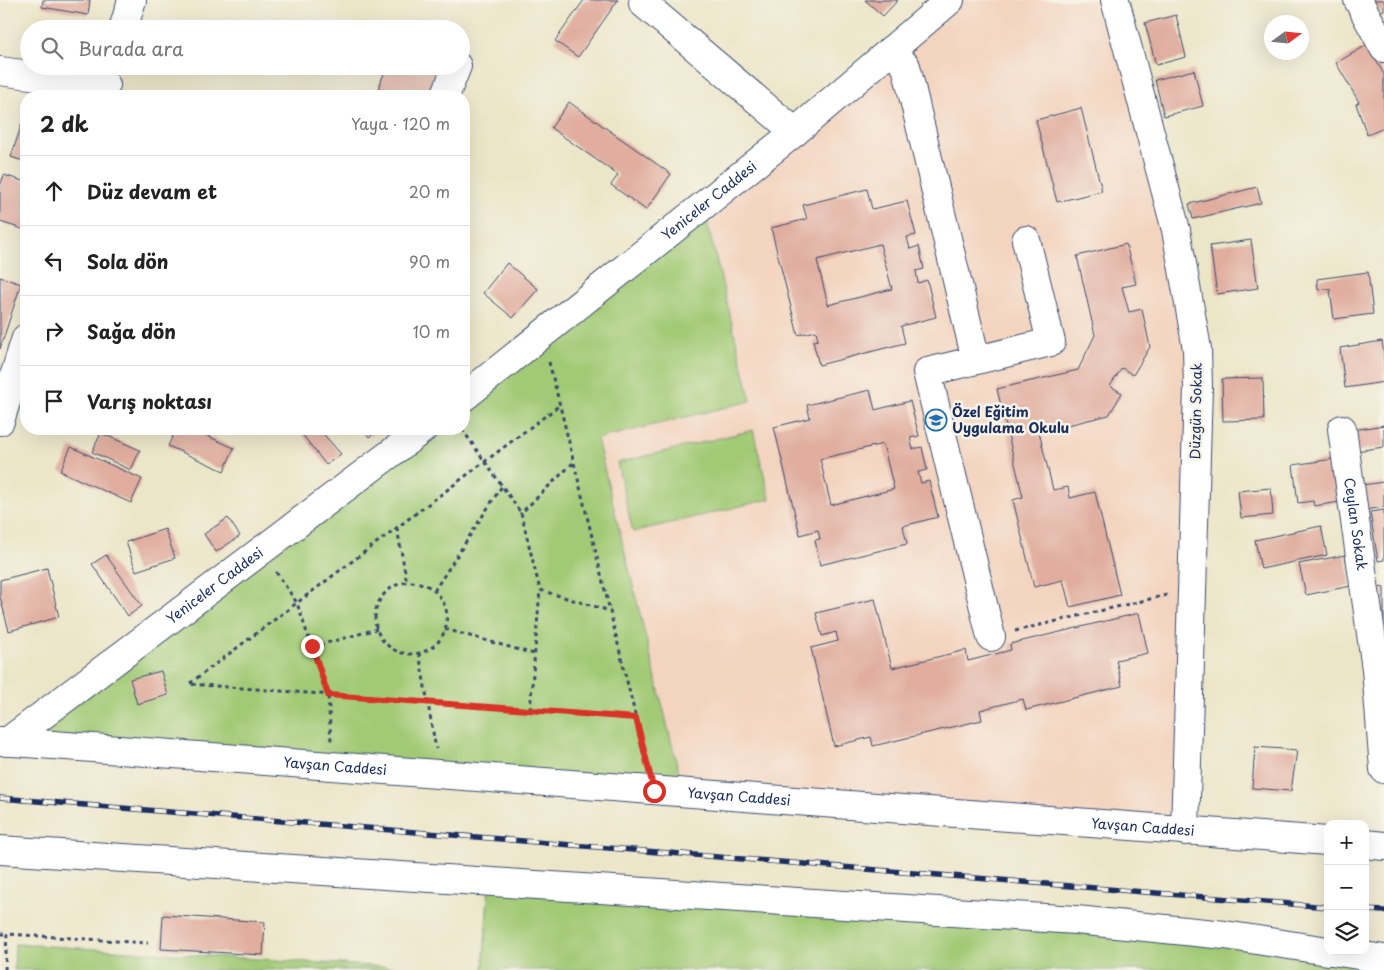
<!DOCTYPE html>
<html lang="tr">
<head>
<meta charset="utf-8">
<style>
	:root { --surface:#fff; --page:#f6f6f6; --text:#222; --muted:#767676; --line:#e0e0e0 }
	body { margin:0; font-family:"Playpen Sans",sans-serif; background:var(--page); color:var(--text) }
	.controls { position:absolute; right:15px; bottom:15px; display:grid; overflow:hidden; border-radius:10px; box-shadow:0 5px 20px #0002 }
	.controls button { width:45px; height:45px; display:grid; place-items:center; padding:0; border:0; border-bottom:1px solid var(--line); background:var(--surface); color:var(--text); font:25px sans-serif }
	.compass { position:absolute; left:1264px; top:15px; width:45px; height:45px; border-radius:50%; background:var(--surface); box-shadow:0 5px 20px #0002; rotate:75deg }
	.stop { position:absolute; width:15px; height:15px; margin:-11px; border:4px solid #d93025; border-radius:50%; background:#fff }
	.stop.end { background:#d93025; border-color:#fff; box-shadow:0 1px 5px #0008 }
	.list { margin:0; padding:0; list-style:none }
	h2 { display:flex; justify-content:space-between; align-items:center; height:65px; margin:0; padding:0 20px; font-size:21px }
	h2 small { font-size:16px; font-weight:400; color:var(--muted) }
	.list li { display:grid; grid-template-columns:32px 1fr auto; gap:15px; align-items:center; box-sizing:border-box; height:70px; padding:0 20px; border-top:1px solid var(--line) }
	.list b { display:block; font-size:19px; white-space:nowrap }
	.list em { font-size:16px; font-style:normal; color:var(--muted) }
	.icon { flex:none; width:28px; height:28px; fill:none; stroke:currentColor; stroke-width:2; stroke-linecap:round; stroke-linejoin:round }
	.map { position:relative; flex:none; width:1384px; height:970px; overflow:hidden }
	.search { position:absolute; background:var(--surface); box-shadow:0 5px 20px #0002; left:20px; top:20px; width:450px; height:55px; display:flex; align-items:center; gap:12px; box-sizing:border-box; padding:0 18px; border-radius:28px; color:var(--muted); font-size:19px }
	.panel { position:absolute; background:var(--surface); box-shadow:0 5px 20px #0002; left:20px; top:90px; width:450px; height:345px; border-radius:20px }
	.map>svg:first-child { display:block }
</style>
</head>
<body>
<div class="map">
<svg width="1384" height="970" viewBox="0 0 1384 970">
	<rect width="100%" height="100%" fill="#f7f3e8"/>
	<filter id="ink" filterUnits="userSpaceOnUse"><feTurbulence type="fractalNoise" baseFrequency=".02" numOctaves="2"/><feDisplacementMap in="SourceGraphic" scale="10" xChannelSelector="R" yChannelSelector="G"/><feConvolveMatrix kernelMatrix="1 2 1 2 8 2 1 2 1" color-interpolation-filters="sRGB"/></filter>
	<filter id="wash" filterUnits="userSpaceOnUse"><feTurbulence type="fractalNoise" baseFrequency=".0096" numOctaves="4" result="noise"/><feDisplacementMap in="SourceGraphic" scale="20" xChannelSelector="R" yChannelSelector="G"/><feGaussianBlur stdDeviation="1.12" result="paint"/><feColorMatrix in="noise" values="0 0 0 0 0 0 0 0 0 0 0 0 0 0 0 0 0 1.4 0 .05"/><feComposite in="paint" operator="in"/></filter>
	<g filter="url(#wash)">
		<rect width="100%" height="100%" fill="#ece6c9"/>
		<!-- built -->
		<path fill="#f3d4bf" d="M950,0H1115L1190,306L1185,831L684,793L597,439L751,401L703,205Z"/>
		<!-- green -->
		<path fill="#a2ca76" stroke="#5e7c6a" d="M703,205L751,401L597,439L684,793L7,742L423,429H464V397Z
			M753,430L770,499L633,532L617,463Z
			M489,881L1076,920L1384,970H483Z
			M15,944L422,969V970H14Z"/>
		<g id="blocks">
			<!-- building -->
			<path fill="#e0ad9f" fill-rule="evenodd" d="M43,0H90L88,15L42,7Z
				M584,0H618L578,57L555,41Z
				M865,0H898L883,16Z
				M1373,0H1384V10L1379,12Z
				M1176,15L1186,57L1156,65L1145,23Z
				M1367,45L1384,74V128L1367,135L1356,104L1359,102L1336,63Z
				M387,66H443L431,96H395L378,89Z
				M1194,70L1203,106L1164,116L1155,80Z
				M33,88L60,96H31Z
				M569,102L671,174L646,210L611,185L618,175L551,128Z
				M1081,108L1102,191L1057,202L1036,120Z
				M26,111V162L11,157Z
				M4,175L26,182V230L0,222V186Z
				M1257,187L1261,203L1193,219L1189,204Z
				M867,189L872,209L907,201L916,235L907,237L910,249L919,246L924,269L916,271L918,283L927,280L936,317L901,326L905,343L819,365L813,341L818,340L816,331L798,335L771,228L807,219L803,205ZM880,244L892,289L828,305L817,260Z
				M1251,240L1258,288L1217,294L1210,246Z
				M1126,244L1136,284L1122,287L1129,312L1142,309L1150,347L1133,375L1122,368L1110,386L1122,393L1109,415L1039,432L1053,490L1068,487L1070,498L1095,492L1120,595L1070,607L1063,580L1034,587L1013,500L1023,497L997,389L1078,370L1095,335L1077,256Z
				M507,263L538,289L513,318L483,293Z
				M1368,272L1373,314L1334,319L1330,289L1318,290L1317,279Z
				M0,277L21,284L0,349Z
				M1382,341L1384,355V382L1345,388L1340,348Z
				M1263,378L1264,420L1223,421L1222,379Z
				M870,390L875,410L910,401L919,436L910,438L913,449L922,447L927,470L918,472L921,483L929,481L938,517L903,526L907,544L820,565L815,540L820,539L818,530L800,535L774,427L810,418L807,405ZM883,444L894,489L831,505L820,459Z
				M1384,425V447L1356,451L1353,430Z
				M176,429H192L234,448L224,471L168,446Z
				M298,429H319L341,454L326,465Z
				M363,429H379L369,437Z
				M101,433L140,450L131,470L92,452Z
				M71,447L142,479L131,503L60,471Z
				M1333,459L1340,502L1314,506L1313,501L1298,503L1293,465Z
				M1384,482V507L1365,510L1362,485Z
				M1271,488L1273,515L1241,518L1238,491Z
				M1384,510V560L1378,561L1370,512Z
				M228,518L240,536L216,552L204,534Z
				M1321,526L1327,555L1261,569L1255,540Z
				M165,529L175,558L136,571L126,542Z
				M106,555L142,606L128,616L92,564Z
				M1345,555L1351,586L1306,595L1299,564Z
				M47,568L59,617L9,631L0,597V580Z
				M1384,587V628L1376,588Z
				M875,599L892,668L966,650L968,661L1011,650L1010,644L1139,613L1148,653L1116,660L1122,686L1026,710L1023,699L980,710L982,720L873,746L871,737L834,746L811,648L838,641L836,632L822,636L816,613Z
				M161,671L168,695L137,704L130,679Z
				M1255,747L1297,750L1291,791L1252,788Z
				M163,915L265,922L263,955L161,949Z"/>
		</g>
	</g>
	<g filter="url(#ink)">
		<use href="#blocks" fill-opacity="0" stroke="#3a4a6e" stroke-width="1"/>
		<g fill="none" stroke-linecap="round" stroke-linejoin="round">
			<!-- minor casing -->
			<g stroke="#3a4a6e" stroke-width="30">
				<g id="minor">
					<path d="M1115,0L1176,230L1197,349L1198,387L1185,831"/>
					<path d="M1358,0L1384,48"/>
					<path d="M643,3L795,132"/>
					<path d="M123,29L132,0"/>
					<path d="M891,50L906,66L976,360"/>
					<path d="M0,71L106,85"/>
					<path d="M445,96L457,66"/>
					<path id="s1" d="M464,397L795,132L950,0"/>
					<path d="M0,421L26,338"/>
					<path id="s2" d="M1342,429L1376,669L1384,769"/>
					<path d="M991,637L927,372L1051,342L1026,240"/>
					<path id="s3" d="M0,741L1328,841"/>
					<path id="s4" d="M7,742L423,429"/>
					<path d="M1365,844L1384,846"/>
					<path d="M0,850L1076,920L1225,935L1328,951"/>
					<path d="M1332,951L1384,959"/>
				</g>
			</g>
			<!-- path -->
			<path stroke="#3a4a6e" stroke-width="3" stroke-dasharray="4 4" stroke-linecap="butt" d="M549,362C579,481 607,600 636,718L189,684L560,405
				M462,429L521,513
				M573,463L521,513L540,590L610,611
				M397,528L407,583
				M276,572L297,603L328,695L331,741
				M375 618a36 36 0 1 1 72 0a36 36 0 1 1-72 0Z
				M434,591L502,486
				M445,629L534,654
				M1015,631L1167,595
				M312,647L377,629
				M419,653L436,749
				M530,710L540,590
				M636,718L647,764
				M0,934H7
				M5,970L7,934L148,943"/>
			<!-- minor -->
			<use href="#minor" stroke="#fff" stroke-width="28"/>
			<!-- rail casing -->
			<g stroke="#1b2f5e" stroke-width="5.5">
				<path id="rail" d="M0,798L1328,907
					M1365,910L1384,911"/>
			</g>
			<!-- rail -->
			<use href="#rail" stroke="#f7f3e8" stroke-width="4" stroke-dasharray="11" stroke-linecap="butt"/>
		</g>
	</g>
	<g fill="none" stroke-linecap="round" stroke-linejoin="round" filter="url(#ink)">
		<!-- route -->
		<path stroke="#d93025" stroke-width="6" d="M312,646L328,695L636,718L654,791"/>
	</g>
	<!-- icons -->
	<defs>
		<g id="school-ring" transform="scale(1.125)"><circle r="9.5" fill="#f7f3e8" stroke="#1f6fb2" stroke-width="1.5"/><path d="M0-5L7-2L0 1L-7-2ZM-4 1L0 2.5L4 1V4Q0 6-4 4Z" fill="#1f6fb2"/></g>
	</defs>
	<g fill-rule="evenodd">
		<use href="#school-ring" x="936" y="420"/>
	</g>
	<g text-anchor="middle" stroke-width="5" stroke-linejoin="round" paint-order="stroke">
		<!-- street labels -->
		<g font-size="14" fill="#1b2f5e" stroke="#f7f3e8">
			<text dy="5" stroke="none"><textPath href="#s1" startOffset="314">Yeniceler Caddesi</textPath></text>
			<text transform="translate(1196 411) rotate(-89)" y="5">Düzgün Sokak</text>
			<text dy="5" stroke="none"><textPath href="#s2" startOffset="96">Ceylan Sokak</textPath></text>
			<text dy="5" stroke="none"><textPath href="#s4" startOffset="260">Yeniceler Caddesi</textPath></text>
			<text dy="5" stroke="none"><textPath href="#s3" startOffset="336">Yavşan Caddesi</textPath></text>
			<text dy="5" stroke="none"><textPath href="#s3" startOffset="741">Yavşan Caddesi</textPath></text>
			<text dy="5" stroke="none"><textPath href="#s3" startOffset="1146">Yavşan Caddesi</textPath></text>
		</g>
		<!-- poi labels -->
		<g font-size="14" font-weight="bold" fill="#1b2f5e" stroke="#f7f3e8" text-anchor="start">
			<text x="952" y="417">Özel Eğitim<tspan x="952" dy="16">Uygulama Okulu</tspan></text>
		</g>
	</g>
</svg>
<div class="controls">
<button>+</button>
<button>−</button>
<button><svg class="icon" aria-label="layers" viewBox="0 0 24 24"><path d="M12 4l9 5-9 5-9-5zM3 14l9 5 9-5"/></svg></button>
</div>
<svg class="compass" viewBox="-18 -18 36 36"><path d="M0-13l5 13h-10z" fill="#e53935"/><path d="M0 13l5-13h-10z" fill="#767676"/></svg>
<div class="stop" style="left:654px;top:791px"></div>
<div class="stop end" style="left:312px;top:646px"></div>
<div class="search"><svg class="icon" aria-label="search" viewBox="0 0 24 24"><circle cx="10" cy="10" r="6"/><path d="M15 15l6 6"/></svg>Burada ara</div>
<section class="panel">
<h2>2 dk<small>Yaya · 120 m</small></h2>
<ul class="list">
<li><svg class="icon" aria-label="ahead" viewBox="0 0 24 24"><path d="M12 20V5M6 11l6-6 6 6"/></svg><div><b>Düz devam et</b></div><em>20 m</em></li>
<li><svg class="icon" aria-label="left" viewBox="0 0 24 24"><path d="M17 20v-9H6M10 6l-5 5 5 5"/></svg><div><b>Sola dön</b></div><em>90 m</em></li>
<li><svg class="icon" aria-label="right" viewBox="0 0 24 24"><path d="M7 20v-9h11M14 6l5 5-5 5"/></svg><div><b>Sağa dön</b></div><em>10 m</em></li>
<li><svg class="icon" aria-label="arrive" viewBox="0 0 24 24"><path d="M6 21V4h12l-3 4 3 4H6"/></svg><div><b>Varış noktası</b></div></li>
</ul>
</section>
</div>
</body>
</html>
